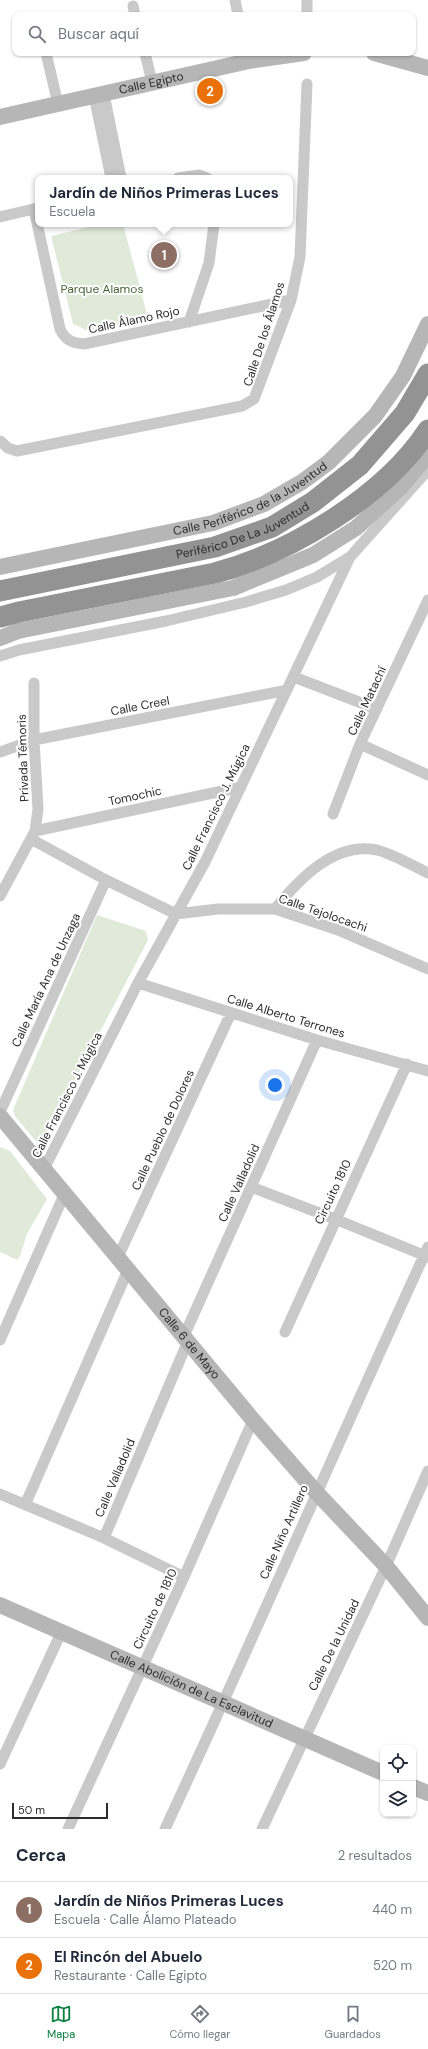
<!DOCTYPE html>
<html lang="es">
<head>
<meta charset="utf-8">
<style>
	:root { --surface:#fff; --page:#f2f2f3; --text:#1f2937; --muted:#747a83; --line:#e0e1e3; --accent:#0b8043 }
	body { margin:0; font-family:"DM Sans",sans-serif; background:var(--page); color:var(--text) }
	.controls { position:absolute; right:12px; bottom:12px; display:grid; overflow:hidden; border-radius:8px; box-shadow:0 1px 3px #0004 }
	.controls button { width:36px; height:36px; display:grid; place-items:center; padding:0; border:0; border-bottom:1px solid var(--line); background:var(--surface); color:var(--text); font:20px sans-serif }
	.scale { position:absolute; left:12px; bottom:10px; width:96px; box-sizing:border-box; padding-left:4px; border:2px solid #2c2c2c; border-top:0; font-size:11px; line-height:14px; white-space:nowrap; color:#2c2c2c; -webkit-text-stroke:3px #fff; paint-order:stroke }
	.you { position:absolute; left:275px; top:1085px; width:14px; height:14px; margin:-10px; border:3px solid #fff; border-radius:50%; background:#1a73e8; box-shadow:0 0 0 6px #1a73e833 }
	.badge { display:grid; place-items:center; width:26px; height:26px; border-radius:50%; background:var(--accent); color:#fff; font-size:13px; font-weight:700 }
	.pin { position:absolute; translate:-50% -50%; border:2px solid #fff; box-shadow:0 1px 4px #0006 }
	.popup { position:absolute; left:35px; top:175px; width:258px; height:52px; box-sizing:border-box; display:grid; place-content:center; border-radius:8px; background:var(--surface); filter:drop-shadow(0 1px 3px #0005); font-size:13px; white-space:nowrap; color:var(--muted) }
	.popup b { font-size:15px; color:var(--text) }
	.popup::after { content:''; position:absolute; left:50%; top:100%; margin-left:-8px; border:8px solid transparent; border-top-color:var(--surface) }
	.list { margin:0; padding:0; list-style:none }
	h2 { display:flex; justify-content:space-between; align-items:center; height:52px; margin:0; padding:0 16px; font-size:17px }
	h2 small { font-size:13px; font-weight:400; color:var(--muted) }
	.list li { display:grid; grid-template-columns:26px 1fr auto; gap:12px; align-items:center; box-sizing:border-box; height:56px; padding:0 16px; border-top:1px solid var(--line) }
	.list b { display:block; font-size:15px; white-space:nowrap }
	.list p { margin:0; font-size:13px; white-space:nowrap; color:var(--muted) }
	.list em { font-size:13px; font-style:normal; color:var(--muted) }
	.icon { flex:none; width:22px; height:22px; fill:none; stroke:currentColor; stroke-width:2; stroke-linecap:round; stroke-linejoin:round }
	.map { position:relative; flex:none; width:428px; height:1829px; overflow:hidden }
	.search { position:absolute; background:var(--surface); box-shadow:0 1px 3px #0004; left:12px; right:12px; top:12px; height:44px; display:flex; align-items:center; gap:10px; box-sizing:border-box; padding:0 14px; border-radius:8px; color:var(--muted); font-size:15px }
	.sheet { height:164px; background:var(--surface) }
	nav { display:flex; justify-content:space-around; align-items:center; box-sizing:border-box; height:56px; border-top:1px solid var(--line); background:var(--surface); font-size:11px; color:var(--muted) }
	nav a { display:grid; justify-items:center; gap:2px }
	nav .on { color:var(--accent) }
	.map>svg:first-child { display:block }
</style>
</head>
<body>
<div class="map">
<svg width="428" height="1829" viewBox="0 0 428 1829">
	<rect width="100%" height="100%" fill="#fff"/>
	<!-- green -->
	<path fill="#e0ead9" d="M102,224H123L148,318L89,331L73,324L51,236Z
		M97,915L146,931L148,940L42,1143L39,1145L15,1116L13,1110Z
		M0,1147L10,1151L47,1199L27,1234L20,1256L17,1260L0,1252Z"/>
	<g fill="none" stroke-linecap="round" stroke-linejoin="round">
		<!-- street -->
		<path stroke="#c9c9c9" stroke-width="11" d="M235,0L238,15
			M133,6L135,15
			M307,15V0
			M46,53L58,104
			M145,53L152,82
			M104,94L121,178
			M94,96L111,178
			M178,178L199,175L207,178
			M34,209L60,329C65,340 72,343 84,344L291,300
			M0,217L38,208
			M189,322L209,263L214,224
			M0,441L8,448L17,451L242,406L254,399L291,300L300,257L307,84
			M0,656L19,650L166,621L246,602L286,590L317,577L350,557
			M294,677L377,709
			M360,744L428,775
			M0,752L34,740L287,690
			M333,814L360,744L428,600
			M35,831L241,787
			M31,839L106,880L176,914L218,909H275L338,930L428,969
			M0,896L35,831L38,809L34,740V683
			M275,909C299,879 335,841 377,850C393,854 413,866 428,873
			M138,983L317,1040L428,1071
			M0,1112L106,880
			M44,1169L138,983L205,862L350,557L428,470
			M251,1187L335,1219L428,1257
			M118,1257L231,1013
			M285,1332L407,1064
			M184,1336L317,1040
			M0,1340L64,1195
			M0,1494L104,1538L184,1577
			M25,1505L128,1270
			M104,1538L188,1341
			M0,1764L61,1633
			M68,1829L184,1577L253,1420
			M165,1829C255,1636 339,1440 428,1247
			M262,1829L386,1566L428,1471"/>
		<!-- secondary -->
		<g stroke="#b6b6b6" stroke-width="16">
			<path d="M374,53L428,68"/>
			<path id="s1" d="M0,117L249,61L304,53"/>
			<path id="s2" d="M0,567L213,523L264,504L302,482L329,462L375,416L403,376L428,324"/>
			<path d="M0,638L18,631L233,588L313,555L356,528L400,488L428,455"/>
			<path id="s3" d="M0,1116L253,1420L316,1492L386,1566L428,1618"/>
			<path id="s4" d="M0,1605L383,1773"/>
			<path d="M413,1787L428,1793"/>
		</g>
		<!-- highway -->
		<g stroke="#939393" stroke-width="21">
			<path id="s5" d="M0,591L215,547L272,527L313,502L360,465L405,413L428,374"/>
			<path d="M0,617L19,612L215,573C290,553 385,496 428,430"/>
		</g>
	</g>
	<g text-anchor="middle" stroke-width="4" stroke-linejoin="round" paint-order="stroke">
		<!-- street labels -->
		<g font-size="12" fill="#2c2c2c" stroke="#fff">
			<text dy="4" stroke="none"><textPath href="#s1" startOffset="155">Calle Egipto</textPath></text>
			<text transform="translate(134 320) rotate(-12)" y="4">Calle Álamo Rojo</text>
			<text transform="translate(264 334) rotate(-72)" y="4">Calle De los Álamos</text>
			<text dy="4" stroke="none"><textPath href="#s2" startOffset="261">Calle Periférico de la Juventud</textPath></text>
			<text dy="4" stroke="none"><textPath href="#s5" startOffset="251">Periférico De La Juventud</textPath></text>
			<text transform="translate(367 701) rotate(-65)" y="4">Calle Matachí</text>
			<text transform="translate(140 706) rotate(-11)" y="4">Calle Creel</text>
			<text transform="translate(23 758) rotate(-92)" y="4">Privada Témoris</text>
			<text transform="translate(135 796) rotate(-12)" y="4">Tomochic</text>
			<text transform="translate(216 807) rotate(-64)" y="4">Calle Francisco J. Múgica</text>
			<text transform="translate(323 913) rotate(19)" y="4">Calle Tejolocachi</text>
			<text transform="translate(46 980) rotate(-65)" y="4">Calle María Ana de Unzaga</text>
			<text transform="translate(286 1016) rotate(17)" y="4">Calle Alberto Terrones</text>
			<text transform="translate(67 1095) rotate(-63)" y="4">Calle Francisco J. Múgica</text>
			<text transform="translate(163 1130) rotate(-65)" y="4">Calle Pueblo de Dolores</text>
			<text transform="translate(239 1183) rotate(-66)" y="4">Calle Valladolid</text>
			<text transform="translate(333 1192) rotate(-65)" y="4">Circuito 1810</text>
			<text dy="4" stroke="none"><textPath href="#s3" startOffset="296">Calle 6 de Mayo</textPath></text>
			<text transform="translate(115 1478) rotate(-67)" y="4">Calle Valladolid</text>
			<text transform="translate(284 1532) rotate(-66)" y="4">Calle Niño Artillero</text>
			<text transform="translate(155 1609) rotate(-65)" y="4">Circuito de 1810</text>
			<text transform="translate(334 1645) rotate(-64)" y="4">Calle De la Unidad</text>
			<text dy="4" stroke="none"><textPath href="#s4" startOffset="209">Calle Abolición de La Esclavitud</textPath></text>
		</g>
		<!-- park labels -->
		<g font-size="12" fill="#4a673a" stroke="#fff">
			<text x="102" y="293">Parque Alamos</text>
		</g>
	</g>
</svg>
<div class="controls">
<button><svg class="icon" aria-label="locate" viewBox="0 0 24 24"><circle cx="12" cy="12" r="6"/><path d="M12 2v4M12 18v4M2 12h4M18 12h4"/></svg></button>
<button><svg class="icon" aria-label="layers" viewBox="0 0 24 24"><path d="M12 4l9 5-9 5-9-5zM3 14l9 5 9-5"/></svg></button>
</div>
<div class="scale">50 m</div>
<div class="you"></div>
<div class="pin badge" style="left:164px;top:255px;background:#8d6e63">1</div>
<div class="popup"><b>Jardín de Niños Primeras Luces</b>Escuela</div>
<div class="pin badge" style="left:210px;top:91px;background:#e8710a">2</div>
<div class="search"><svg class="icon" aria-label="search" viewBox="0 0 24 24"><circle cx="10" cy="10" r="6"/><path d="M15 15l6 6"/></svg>Buscar aquí</div>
</div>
<section class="sheet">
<h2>Cerca<small>2 resultados</small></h2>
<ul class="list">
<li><span class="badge" style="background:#8d6e63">1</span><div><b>Jardín de Niños Primeras Luces</b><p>Escuela · Calle Álamo Plateado</p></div><em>440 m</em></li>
<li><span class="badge" style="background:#e8710a">2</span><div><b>El Rincón del Abuelo</b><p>Restaurante · Calle Egipto</p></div><em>520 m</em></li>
</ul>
</section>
<nav>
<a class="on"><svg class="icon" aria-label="map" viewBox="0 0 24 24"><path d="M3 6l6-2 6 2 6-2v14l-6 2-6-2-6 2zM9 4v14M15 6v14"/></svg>Mapa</a>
<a><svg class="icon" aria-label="directions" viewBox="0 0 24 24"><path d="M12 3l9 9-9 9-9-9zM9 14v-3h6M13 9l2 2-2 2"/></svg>Cómo llegar</a>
<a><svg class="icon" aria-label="saved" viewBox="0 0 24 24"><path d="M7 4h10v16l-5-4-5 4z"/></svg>Guardados</a>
</nav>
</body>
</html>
